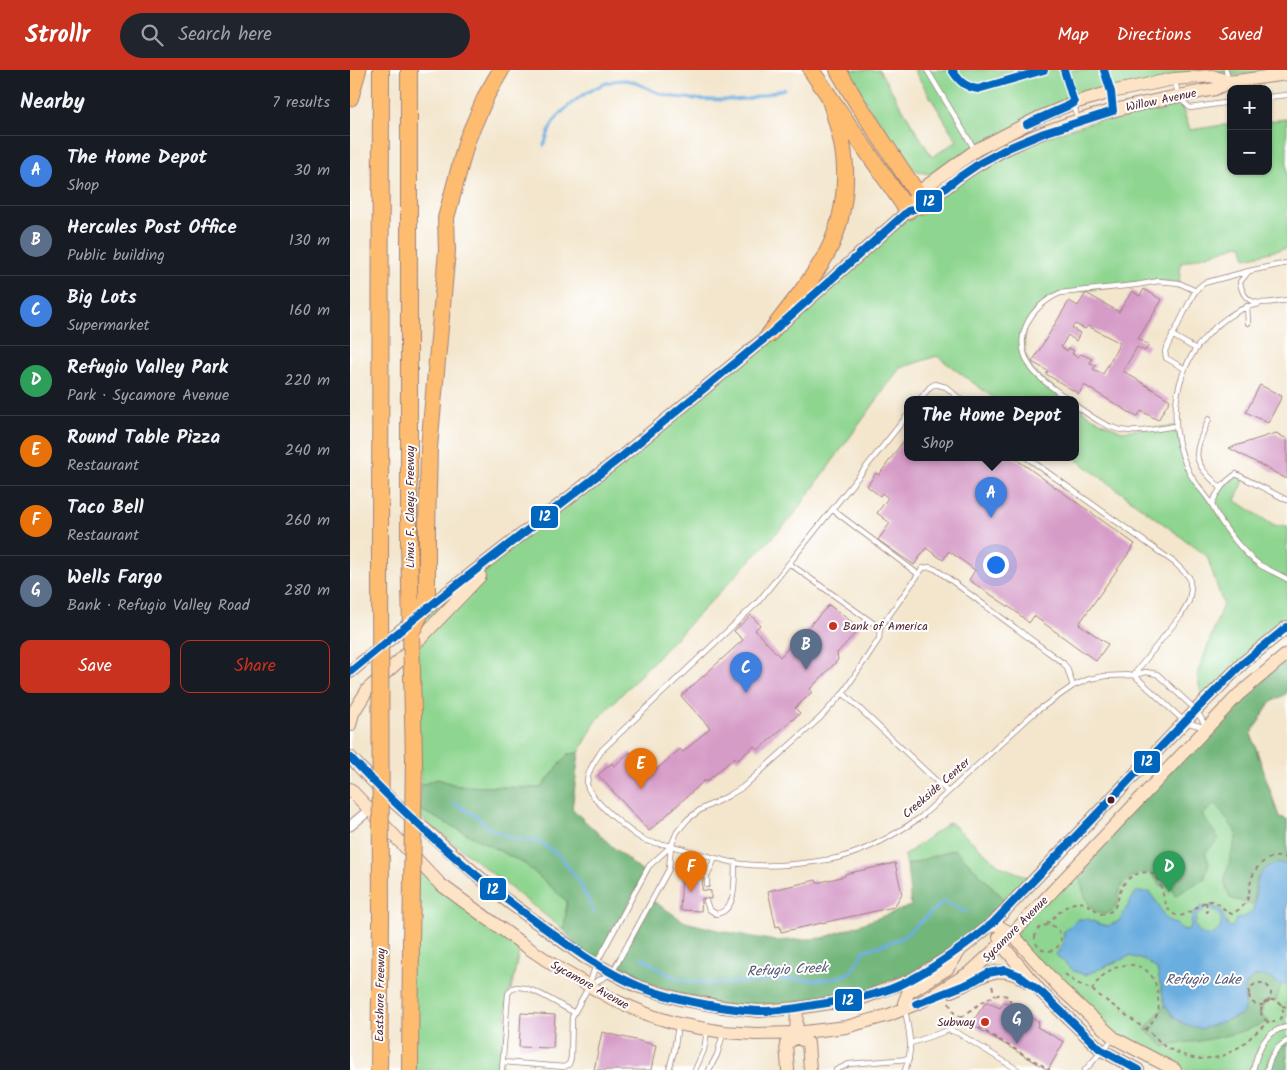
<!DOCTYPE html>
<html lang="en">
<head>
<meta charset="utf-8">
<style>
	:root { --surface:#171b24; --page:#20242c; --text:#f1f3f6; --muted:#9ea1a6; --line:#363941; --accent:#c8321e }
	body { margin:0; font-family:Kalam,sans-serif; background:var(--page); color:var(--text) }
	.controls { position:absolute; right:15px; top:15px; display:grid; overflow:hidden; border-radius:10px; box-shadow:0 1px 4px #0004 }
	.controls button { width:45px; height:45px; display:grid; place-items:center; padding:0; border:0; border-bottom:1px solid var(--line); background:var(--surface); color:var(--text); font:25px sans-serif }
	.you { position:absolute; left:645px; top:494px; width:18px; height:18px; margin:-12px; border:4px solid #fff; border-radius:50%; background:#1a73e8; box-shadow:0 0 0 8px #1a73e833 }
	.badge { display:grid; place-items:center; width:32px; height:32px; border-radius:50%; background:var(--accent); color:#fff; font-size:16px; font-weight:700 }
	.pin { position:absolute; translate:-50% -41px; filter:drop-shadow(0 1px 2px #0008) }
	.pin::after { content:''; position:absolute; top:26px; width:18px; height:15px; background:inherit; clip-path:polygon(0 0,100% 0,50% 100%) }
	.popup { position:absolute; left:554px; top:326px; width:175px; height:65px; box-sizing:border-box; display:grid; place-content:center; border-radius:10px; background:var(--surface); filter:drop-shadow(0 1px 4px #0005); font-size:16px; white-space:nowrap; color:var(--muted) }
	.popup b { font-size:19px; color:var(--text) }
	.popup::after { content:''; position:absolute; left:50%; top:100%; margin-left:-10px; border:10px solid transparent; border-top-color:var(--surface) }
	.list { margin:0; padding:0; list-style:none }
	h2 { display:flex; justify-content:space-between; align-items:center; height:65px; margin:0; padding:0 20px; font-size:21px }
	h2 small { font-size:16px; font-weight:400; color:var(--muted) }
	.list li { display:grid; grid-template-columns:32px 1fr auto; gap:15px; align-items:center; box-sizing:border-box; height:70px; padding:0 20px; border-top:1px solid var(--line) }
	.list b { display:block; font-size:19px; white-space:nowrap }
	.list p { margin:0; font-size:16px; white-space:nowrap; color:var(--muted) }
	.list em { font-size:16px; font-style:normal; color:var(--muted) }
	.actions { display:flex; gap:10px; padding:15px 20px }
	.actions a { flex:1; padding:11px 0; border:1px solid var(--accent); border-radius:10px; text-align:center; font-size:18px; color:var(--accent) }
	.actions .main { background:var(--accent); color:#fff }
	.icon { flex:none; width:28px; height:28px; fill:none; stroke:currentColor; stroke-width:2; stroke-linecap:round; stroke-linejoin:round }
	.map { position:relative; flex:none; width:937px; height:1000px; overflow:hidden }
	header { display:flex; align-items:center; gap:30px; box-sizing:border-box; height:70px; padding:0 25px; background:var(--accent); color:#fff }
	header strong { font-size:24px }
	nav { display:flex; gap:28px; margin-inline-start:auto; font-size:18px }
	.search { width:350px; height:45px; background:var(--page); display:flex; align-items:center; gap:12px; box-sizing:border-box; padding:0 18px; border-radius:28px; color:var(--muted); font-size:19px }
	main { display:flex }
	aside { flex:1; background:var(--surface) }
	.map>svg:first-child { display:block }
</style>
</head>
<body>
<header>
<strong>Strollr</strong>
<div class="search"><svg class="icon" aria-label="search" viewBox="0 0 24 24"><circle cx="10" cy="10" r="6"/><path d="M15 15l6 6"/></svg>Search here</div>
<nav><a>Map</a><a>Directions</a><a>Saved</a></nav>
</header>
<main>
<aside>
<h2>Nearby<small>7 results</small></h2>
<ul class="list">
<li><span class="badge" style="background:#3f7fe0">A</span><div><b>The Home Depot</b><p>Shop</p></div><em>30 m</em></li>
<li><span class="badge" style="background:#5c6f8a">B</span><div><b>Hercules Post Office</b><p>Public building</p></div><em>130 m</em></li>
<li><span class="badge" style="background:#3f7fe0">C</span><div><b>Big Lots</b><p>Supermarket</p></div><em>160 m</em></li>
<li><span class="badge" style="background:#2e9e5b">D</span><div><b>Refugio Valley Park</b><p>Park · Sycamore Avenue</p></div><em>220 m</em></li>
<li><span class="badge" style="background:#e8710a">E</span><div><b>Round Table Pizza</b><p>Restaurant</p></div><em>240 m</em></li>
<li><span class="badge" style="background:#e8710a">F</span><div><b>Taco Bell</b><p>Restaurant</p></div><em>260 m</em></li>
<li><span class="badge" style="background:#5c6f8a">G</span><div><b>Wells Fargo</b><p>Bank · Refugio Valley Road</p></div><em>280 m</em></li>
</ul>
<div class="actions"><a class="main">Save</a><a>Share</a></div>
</aside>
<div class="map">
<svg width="937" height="1000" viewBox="0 0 937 1000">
	<rect width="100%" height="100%" fill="#fff"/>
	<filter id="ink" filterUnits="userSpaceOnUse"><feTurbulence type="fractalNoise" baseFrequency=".02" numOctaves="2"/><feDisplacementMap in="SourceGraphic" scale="10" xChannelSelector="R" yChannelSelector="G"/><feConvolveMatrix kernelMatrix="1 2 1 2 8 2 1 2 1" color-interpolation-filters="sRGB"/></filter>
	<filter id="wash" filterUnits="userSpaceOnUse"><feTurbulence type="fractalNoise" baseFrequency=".0096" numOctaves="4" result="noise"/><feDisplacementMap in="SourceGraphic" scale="20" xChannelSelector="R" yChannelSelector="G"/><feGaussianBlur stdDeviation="1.12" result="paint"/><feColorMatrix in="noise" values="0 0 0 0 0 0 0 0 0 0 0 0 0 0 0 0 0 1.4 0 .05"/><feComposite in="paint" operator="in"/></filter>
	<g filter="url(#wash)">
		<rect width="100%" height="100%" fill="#f3e6cd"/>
		<!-- green -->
		<path fill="#8ed58f" stroke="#6c7a5d" d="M497,0H529L582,87L607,71L564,0H937V4L862,6L724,33L589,106L569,102L556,92L516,33Z
			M828,26L840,60L881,54V101H918V51L937,49V178L896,188L892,174L831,193L829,213L817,211L710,223L699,228L675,257L674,281L683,301L718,329H645L587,286L550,298L442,447L246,651L229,683L218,684L191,718L108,716L88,709L71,715L62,561L74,543L270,388L558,141L658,78Z
			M725,335L743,348L772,361L825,356L839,402L861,433L866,423L886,404L895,409L885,430L924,456H937V557L846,640L851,623L847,605L873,534L857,486L723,387H725Z
			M857,658L901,664L929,747L937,749V1000H825L764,968L662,864Z
			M69,739L175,794L217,831L214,860L68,745Z
			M600,752L650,796L685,810L660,835L605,779L557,795L555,785Z
			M62,789L171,873L161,919L158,924L152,1000H60Z"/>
		<!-- forest -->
		<path fill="#72b67a" stroke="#5e6a52" d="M937,584V623L920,633L901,664L929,747L937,749V795C925,791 909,800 906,812C904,819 905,829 905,836L880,828L874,812L887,763L865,734L852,745L869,769L855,783L859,792L855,808L825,826L821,815L811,816L801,803C788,801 773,809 769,822C768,826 768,833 766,837C763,841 758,844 753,844C734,842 731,810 727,795Z
			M229,683L222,739L264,778L295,804L246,894L234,887L214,860L217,831L175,794L69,739L71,715L88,709L108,716L191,718L218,684Z
			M605,779L660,835L561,910L447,938L373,937L262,903L303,831L335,852L376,862L425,871L473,868L561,836L557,795Z
			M911,905L920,907L931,915L926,931H917L912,938V946L919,951C895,962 876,966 850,971C837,973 826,971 815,977L795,960L815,935L824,947L895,934V917L902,908Z
			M937,971V1000H917L919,991Z"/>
		<!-- water -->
		<path fill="#6baddf" stroke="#5a6685" d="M931,793L937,795V915C923,916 914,897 900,910C889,920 899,934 891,945L852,959L834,954L824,947L815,935L807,899L796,891L780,886L735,905L724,901L706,885L713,874L714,861L728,849H738L749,854L759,856L769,851L786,822H799L808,834L814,847L820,852L828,855L831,859L836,860L840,858L843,844L853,835L854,840L847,845L845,855C853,877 881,860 868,843L861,840L860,835L871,840L877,855L881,857L884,855L886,849C919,844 895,814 916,798C919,795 927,794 931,793Z"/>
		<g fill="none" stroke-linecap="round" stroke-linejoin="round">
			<!-- stream -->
			<path stroke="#6baddf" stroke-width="3" d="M194,75C197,68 199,60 203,53C216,34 256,4 281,11C296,16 307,25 324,27C347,30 373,31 397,29C409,27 422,22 434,19
				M104,733L126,746L139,758L161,768L191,773L212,788L231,815L244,842
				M292,887C304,896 318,906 332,910C363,917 394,912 425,910C443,908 461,912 479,909C487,908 494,905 501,902L514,881L552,868L594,831L616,842"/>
		</g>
		<g id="blocks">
			<!-- building -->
			<path fill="#d69cc8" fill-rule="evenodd" d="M794,219L812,230L788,269L799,275L795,281L787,277L773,301L820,330L808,350L791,341L787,347L734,315L729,324L696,304L698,301L682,292L719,231L728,236L736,223L769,242L782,221L790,226ZM725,254L735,259L738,256L770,273L753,304L743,299L746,295L740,293L742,289L731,284L727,287L722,284L724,281L719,278L717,281L711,277L718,265L726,271L730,263L722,258Z
				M910,315L932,326L918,353L896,342Z
				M926,363L937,369V409L879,378Z
				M557,366V387H663L785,474L729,554L758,574L746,591L684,546L679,553L665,541L619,510L625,500L599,481L593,490L576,478L564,495L528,470L540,453L527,443L538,428L532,423L530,426L517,416L526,403L529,405Z
				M479,535L510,558L487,583L488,590L460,619L462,622L445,638L450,643L408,680L404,676L388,690L385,687L356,712L355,710L299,761L248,705L262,693L264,696L280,682L301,704L330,679L333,682L360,658L331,626L393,570L384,561L401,545L410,555L405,560L430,587Z
				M545,793L552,824L544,837L431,862L430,856L426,857L418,821L466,810L467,813L495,806V804Z
				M332,807L353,808L352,820L361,821V829L352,828L351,841L330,840Z
				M636,932L650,938L654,932L689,952L687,957L714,972L698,1000L621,954Z
				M171,943L205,945L203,978L169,977Z
				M252,962L306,975L301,1000H244Z"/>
		</g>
	</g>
	<g filter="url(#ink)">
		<use href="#blocks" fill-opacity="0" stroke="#9e827c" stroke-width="1"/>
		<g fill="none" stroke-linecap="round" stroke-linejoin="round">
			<!-- lane casing -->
			<g stroke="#9e827c" stroke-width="6">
				<path id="lane" d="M577,0L625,80
					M602,0C609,12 613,18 628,19L694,0
					M714,0L724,33L727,49
					M754,0L761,22L763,40
					M876,0L878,9
					M825,10L828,26L840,38L881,32
					M918,27L937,25
					M937,193L899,201L890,212C894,240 916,233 937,230
					M909,234C884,238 864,256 848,276C821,313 819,361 839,402C845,414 854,422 861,433C863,436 864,440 866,443C875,459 894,484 910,495C919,500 928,504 937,509
					M897,236L898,253
					M822,265L846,279
					M835,299L816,288L815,281L843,225L848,218L854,213L899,201
					M570,329L580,317L585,314L596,317L610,329
					M718,329C706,320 691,311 682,299C660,268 680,237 710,223L786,215L809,211L829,213L846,221
					M725,335C766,365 776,365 825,356
					M557,346L408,532L252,680C246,690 237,700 237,714C238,728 279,761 292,769C300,774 313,773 322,776C345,782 368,790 391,794C421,798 453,794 482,789C513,784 546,764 571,747L684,643L723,616L739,609L755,606L784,605L796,602L807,604L846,640L857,658L835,652L784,605
					M859,349C843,385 840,390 871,418
					M676,387L825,493L839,507L841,519L839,531L831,545L785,603
					M862,434C867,421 874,412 886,404L937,430
					M483,440L568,504
					M440,494L530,558
					M493,623L598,722
					M321,776L327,762L338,749L350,740L378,726L393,717L470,648L493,623L529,569L530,558L573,498L580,497L587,500L713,593L717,598L723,616
					M357,815V806L365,788
					M356,831L359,839L366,844C388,841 384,808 385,792
					M561,973L599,960L608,963L668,1000
					M153,992L214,997L219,994L221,988L222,947L239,916L246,894L299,796L321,776L319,799L262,903L242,914
					M152,1000L158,924C160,920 163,917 167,917C183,917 209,935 223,942
					M319,1000L324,981L328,956
					M345,1000L354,980L357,961
					M359,1000L367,985L373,964
					M486,1000L499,994L559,989
					M555,1000C564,979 559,962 555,940
					M735,1000L763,969
					M903,1000C908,980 914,961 937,957
					M917,1000C920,987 925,978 937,971"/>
			</g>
			<!-- street casing -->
			<g stroke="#9e827c" stroke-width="11">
				<path id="street" d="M0,756L23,737"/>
			</g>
			<!-- secondary casing -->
			<g stroke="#9e827c" stroke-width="14">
				<path id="secondary" d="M566,138L573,136C591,121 610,105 631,93C701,50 785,34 865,19L879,12L937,4
					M0,602L90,528L270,388L419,265L558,141L567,123L626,80L690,47L724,33L761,22L824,9L862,6L879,12
					M0,655L3,643L18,619L50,590L130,506
					M0,687L37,726L152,827L234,887L262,903L287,916L330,929L373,937L409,941L447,938L513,928L561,910L610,880L643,853L846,640L893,593L937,557
					M0,719L90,814L171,873L208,898L266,931L302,946L328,954L373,962L406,964L446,963L496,957L539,945L573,931L622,901L662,864L888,625L937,584
					M643,853L662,864L710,918L764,968L825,1000
					M649,867L652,875L692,923L750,979L788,1000
					M601,921C631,909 647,889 678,912
					M555,938L554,933L558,923L597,899L609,882
					M446,967L458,973L460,1000
					M446,967L447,938
					M438,1000L436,974L446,967"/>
			</g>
			<!-- highway casing -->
			<g stroke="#9e827c" stroke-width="18">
				<path id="highway" d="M461,0L558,141
					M488,0L506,31L567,123L573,136
					M0,28L8,0
					M419,265C438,238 461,213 477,183C492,155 498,118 494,86C492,66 485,46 479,27
					M77,458L79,378L97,181L96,148L117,70L137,24L151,0
					M59,471V0
					M30,490L31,0
					M29,1000L31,851
					M60,1000L61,873"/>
			</g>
			<!-- path -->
			<path stroke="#9e827c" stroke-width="2" stroke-dasharray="4 4" stroke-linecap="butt" d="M856,832L857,843
				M697,854C706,845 720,829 734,833C741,835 745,841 752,844C777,842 759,812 790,803C816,796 809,834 822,843C836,853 846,832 860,831C870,831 874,842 882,844C888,840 894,837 897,830C900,824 899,817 901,811C905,794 920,783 937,788
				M685 868a13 13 0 1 1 26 0a13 13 0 1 1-26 0Z
				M715,904L725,912L742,920L803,965L815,977L838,987L850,989L871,987L891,976L919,951
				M899 924a11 11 0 1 1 22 0a11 11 0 1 1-22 0Z
				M642,916L645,925
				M742,920C760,886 807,884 808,929C809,934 809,940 807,944C804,950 800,955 795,960
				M911 941a11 11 0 1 1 22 0a11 11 0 1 1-22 0Z
				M599,933L604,943L700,1000
				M932,936L937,937
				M612,947C624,939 644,918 659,927L661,934"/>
			<!-- lane -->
			<use href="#lane" stroke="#fff" stroke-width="4.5"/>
			<!-- street -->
			<use href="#street" stroke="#fff" stroke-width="9"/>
			<!-- secondary -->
			<use href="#secondary" stroke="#fee4c6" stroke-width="12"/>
			<!-- highway -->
			<use href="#highway" stroke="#fdbc70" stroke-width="16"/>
			<!-- highway-bridge casing -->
			<g stroke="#9e827c" stroke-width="18" stroke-linecap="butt">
				<path id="highway-bridge" d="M59,471L64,690L61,873
					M30,490L31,851
					M63,559L77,530V458"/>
			</g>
			<!-- highway-bridge -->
			<use href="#highway-bridge" stroke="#fdbc70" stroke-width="16"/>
			<!-- bus-1 casing -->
			<g stroke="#fff" stroke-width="11">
				<path id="bus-1" d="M602,0C609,11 615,17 628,19L694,0
					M677,54L724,33L714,0
					M0,602L90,528L270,388L419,265L558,141L573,136L608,108L630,93L658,78L694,63L763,41L761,22L754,0
					M0,687C59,749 124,807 193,857C223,879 252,900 286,915C317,929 373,939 408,941C426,942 446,938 464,935C498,930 532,926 562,909C592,893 617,874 643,853L846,640L893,593L937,557
					M566,934L620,913L638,903L655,900L668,905L692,923L750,979L788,1000"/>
			</g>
			<!-- bus-1 -->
			<use href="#bus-1" stroke="#0065bd" stroke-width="8"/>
		</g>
	</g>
	<!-- markers -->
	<g fill="#c8321e" stroke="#fff" stroke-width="2">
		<circle cx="483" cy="556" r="5"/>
		<circle cx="635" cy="952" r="5"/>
	</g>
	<circle fill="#4a1f2b" stroke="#fff" stroke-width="2" cx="761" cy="730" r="4.5"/>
	<g text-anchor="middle" stroke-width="4" stroke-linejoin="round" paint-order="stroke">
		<!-- street labels -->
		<g font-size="12" fill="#4a1f2b" stroke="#fff">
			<text transform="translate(811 30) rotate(-12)" y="4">Willow Avenue</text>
			<text transform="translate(60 437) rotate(-90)" y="4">Linus F. Claeys Freeway</text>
			<text transform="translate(586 718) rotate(-41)" y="4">Creekside Center</text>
			<text transform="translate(665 859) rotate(-45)" y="4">Sycamore Avenue</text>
			<text transform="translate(240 915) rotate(29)" y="4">Sycamore Avenue</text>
			<text transform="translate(30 925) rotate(-89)" y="4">Eastshore Freeway</text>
		</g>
		<!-- poi labels -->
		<g font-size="12" fill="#4a1f2b" stroke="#fff" text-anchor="start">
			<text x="493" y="560">Bank of America</text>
			<text x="625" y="956" text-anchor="end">Subway</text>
		</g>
		<!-- water labels -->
		<g font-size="14" font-style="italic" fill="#575873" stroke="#fff">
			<text transform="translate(437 899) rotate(-3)" y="5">Refugio Creek</text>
			<text x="853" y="914">Refugio Lake</text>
		</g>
	</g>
	<g stroke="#fff" stroke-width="2">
		<rect x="565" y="119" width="28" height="24" rx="5" fill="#0065bd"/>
		<rect x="180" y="435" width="29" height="24" rx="5" fill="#0065bd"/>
		<rect x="783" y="680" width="28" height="24" rx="5" fill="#0065bd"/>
		<rect x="129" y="807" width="28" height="24" rx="5" fill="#0065bd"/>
		<rect x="484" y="918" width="29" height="24" rx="5" fill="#0065bd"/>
	</g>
	<g font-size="14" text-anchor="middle" font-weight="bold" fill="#fff">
		<text x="579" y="136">12</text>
		<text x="195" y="451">12</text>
		<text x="797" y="696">12</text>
		<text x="143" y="824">12</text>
		<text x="498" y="935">12</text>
	</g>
</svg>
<div class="controls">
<button>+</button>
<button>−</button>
</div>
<div class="you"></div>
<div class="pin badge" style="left:641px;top:448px;background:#3f7fe0">A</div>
<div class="popup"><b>The Home Depot</b>Shop</div>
<div class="pin badge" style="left:456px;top:600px;background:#5c6f8a">B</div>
<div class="pin badge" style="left:396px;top:623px;background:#3f7fe0">C</div>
<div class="pin badge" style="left:819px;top:822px;background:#2e9e5b">D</div>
<div class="pin badge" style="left:291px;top:719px;background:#e8710a">E</div>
<div class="pin badge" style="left:341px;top:822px;background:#e8710a">F</div>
<div class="pin badge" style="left:667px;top:974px;background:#5c6f8a">G</div>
</div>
</main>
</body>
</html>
